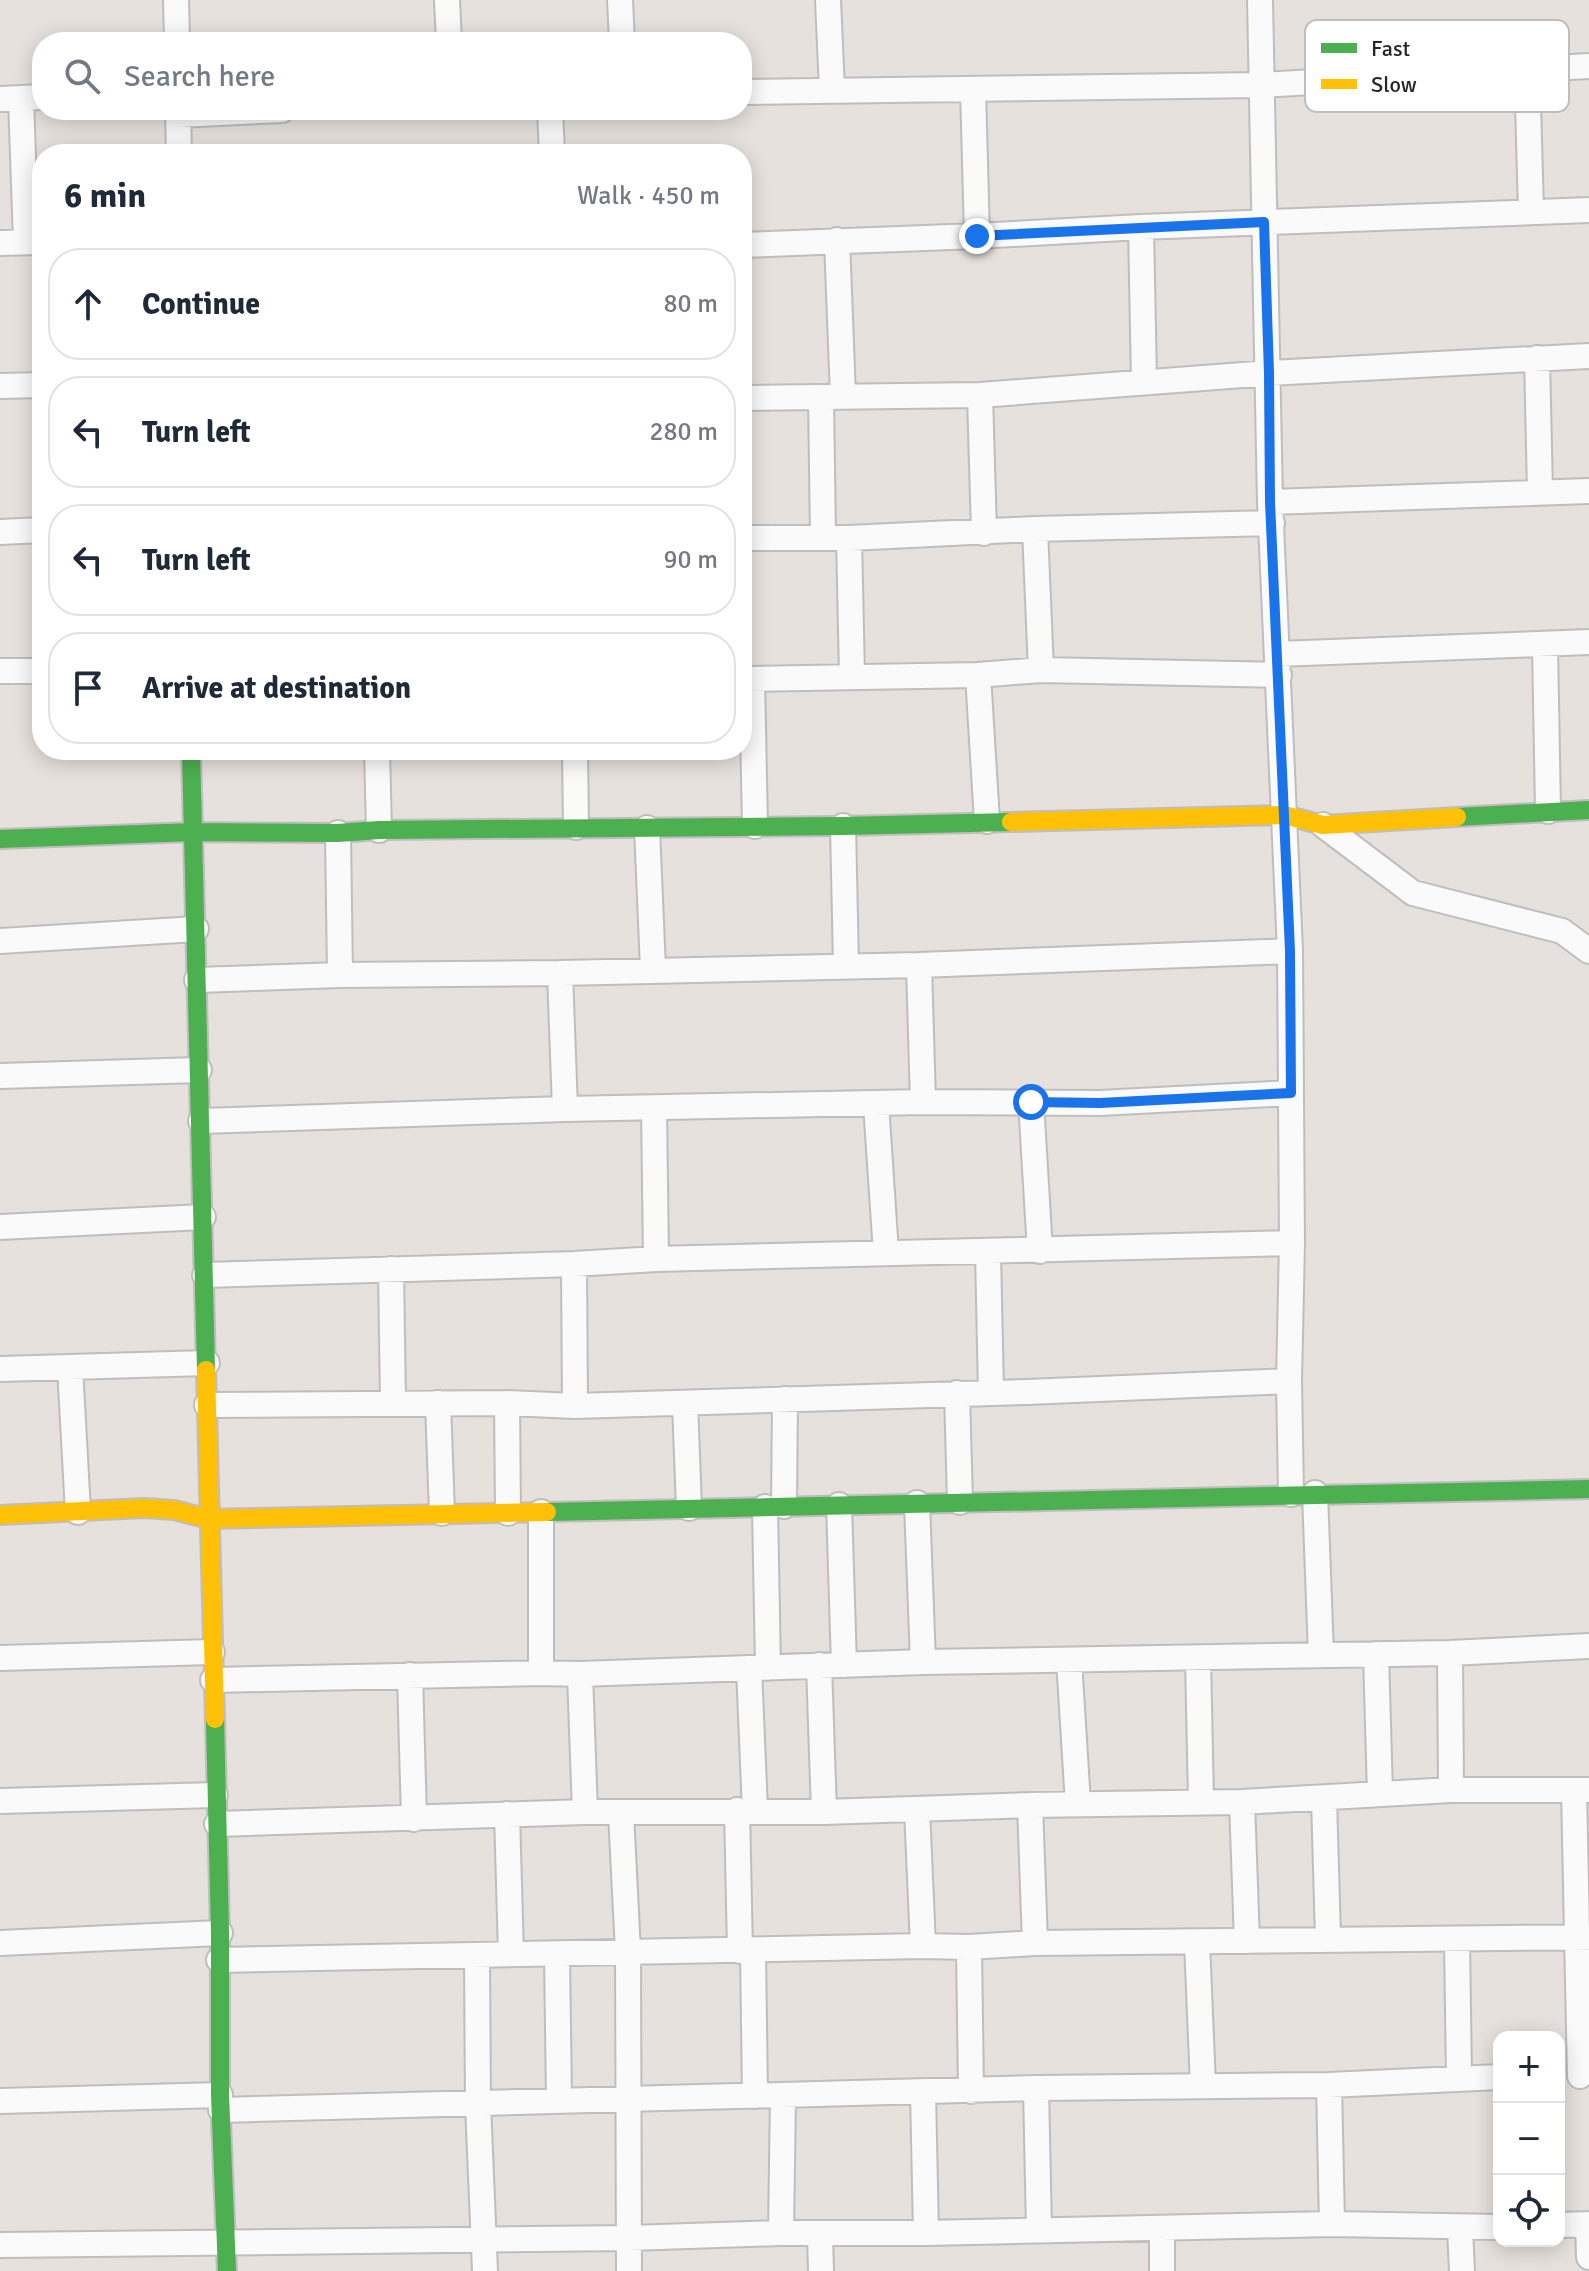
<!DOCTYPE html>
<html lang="en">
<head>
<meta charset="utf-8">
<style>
	:root { --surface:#fff; --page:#f6f6f7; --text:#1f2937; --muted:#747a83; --line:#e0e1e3 }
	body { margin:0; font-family:Signika,sans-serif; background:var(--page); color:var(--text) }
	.controls { position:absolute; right:24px; bottom:24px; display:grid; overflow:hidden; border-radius:16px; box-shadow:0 4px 20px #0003 }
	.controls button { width:72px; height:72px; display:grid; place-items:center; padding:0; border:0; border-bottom:2px solid var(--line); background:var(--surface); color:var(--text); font:40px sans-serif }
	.stop { position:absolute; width:24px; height:24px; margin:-18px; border:6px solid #1a73e8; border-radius:50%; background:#fff }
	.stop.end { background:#1a73e8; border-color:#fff; box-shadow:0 2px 8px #0008 }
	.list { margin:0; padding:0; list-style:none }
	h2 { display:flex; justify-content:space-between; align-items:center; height:104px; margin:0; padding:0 32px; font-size:34px }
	h2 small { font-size:26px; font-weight:400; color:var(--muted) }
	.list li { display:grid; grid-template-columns:52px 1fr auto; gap:24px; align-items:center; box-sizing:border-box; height:112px; margin:0 16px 16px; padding:0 16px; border:2px solid var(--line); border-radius:32px }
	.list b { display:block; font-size:30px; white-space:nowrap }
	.list em { font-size:26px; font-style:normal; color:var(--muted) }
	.icon { flex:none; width:44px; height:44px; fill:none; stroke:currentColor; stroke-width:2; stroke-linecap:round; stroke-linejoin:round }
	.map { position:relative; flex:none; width:1589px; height:2271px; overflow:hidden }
	.search { position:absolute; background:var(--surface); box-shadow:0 4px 20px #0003; left:32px; top:32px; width:720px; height:88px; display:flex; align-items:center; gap:20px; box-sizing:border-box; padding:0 28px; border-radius:32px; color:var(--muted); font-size:30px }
	.panel { position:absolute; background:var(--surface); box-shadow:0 4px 20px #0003; left:32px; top:144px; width:720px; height:616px; border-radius:32px }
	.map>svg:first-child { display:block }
</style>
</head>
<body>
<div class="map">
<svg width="1589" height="2271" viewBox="0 0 1589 2271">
	<rect width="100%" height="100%" fill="#e6e1dc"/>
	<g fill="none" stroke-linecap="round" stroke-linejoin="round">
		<!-- street casing -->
		<g stroke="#bfbdbe" stroke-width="28">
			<path id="street" d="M176,0L177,42
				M447,0L449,42
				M620,0L622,42
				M828,0L832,90
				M1260,0L1270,502L1290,951L1292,1243L1289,1381L1291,1494
				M1527,68L1531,212
				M973,89L977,236
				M742,92L1261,85L1589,66
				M21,98L26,242
				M0,99L42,97
				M178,110L179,154
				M550,110L552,154
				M178,115L282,110
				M1141,227L1144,381
				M837,240L843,396
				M0,243L40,242
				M742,245L977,236L1141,227L1589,210
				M1537,358L1540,492
				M0,386L42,385
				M980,395L984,533
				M821,397L823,537
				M742,398L980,395L1269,373L1589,356
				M1270,502L1589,491
				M1035,529L1041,670
				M0,532L42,530
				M742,538H849L1035,529L1272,523
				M849,538L852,676
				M1545,645L1548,811
				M1278,654L1589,642
				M0,671H42
				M978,675L987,821
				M742,679L978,675L1041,670L1279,675
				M752,679L755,826
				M377,750L379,830
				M575,750L576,827
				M1323,825L1413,893L1562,931L1589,951
				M843,826L846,965
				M647,828L653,969
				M338,833L340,975
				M0,941L196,929
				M919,965L923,1102
				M560,973L565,1109
				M197,980L340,975L560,973L919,965L1290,951
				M0,1076L199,1070
				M1031,1102L1040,1251
				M876,1104L886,1253
				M654,1108L656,1259
				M201,1121L565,1109L923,1102L1100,1103L1291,1093
				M0,1227L203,1217
				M988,1252L991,1393
				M574,1264L575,1406
				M391,1269L393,1403
				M205,1275L574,1264L656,1259L1292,1243
				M70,1367L78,1512
				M0,1369L207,1363
				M957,1393L960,1502
				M438,1403L442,1513
				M507,1403L508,1513
				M685,1403L689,1508
				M207,1405L507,1403L575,1406L1027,1392L1289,1381
				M1315,1493L1321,1655
				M917,1503L923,1662
				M839,1505L844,1665
				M784,1506L785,1399
				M765,1507L768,1668
				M541,1512V1673
				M1450,1653L1451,1790
				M1376,1654L1380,1794
				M0,1658L212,1652
				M1198,1658L1201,1801
				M1069,1660L1078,1804
				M819,1665L824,1812
				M749,1668L755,1811
				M580,1674L585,1812
				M410,1675L414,1819
				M213,1680L541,1673L580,1674L923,1662L1450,1653L1589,1646
				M1574,1790L1580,2076
				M1324,1798L1328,1938
				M0,1801L215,1795
				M1242,1802L1247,1941
				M1030,1805L1035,1943
				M917,1809L923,1946
				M737,1810L740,1951
				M621,1813L628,1952L629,2271
				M507,1814L511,1954
				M217,1824L585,1812H824L1030,1805L1242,1802L1451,1790H1589
				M1457,1939L1459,2078
				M1197,1942L1203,2086
				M0,1943L220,1933
				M969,1947L971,2091
				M753,1950L755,2096
				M557,1954L559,2101
				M477,1955L478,2104L485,2271
				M219,1960L923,1946L969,1947L1035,1943L1589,1937
				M1329,2085L1332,2224
				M1036,2088L1039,2230
				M923,2092L926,2233
				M0,2101L220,2095
				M221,2110L1036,2088L1329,2085L1499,2077
				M1588,2224L1589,2257
				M1559,2225L1589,2224
				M1460,2228L1462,2271
				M781,2233L783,2095
				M820,2234L821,2271
				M0,2245L629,2238L781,2233H926L1332,2224L1499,2227
				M1162,2271V2228"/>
		</g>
		<!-- fast casing -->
		<g stroke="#bfbdbe" stroke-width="22">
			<path id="fast" d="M191,750L206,1370
				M1457,817L1589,810
				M0,839L193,832L338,833L379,830L843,826L1011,822
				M547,1512L1589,1489
				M215,1719L220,1933V2095L227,2271"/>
		</g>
		<!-- slow casing -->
		<g stroke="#bfbdbe" stroke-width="22">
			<path id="slow" d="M1011,822L1284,815L1323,825L1457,817
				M206,1370L215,1719
				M0,1515L144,1508L174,1510L209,1519L547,1512"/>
		</g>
		<!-- street -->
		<use href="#street" stroke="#fbfafa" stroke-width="24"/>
		<!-- fast -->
		<use href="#fast" stroke="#4caf50" stroke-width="18"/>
		<!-- slow -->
		<use href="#slow" stroke="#ffc107" stroke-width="18"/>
	</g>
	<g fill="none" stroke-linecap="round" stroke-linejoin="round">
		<!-- route -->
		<path stroke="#1a73e8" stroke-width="10" d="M977,236L1264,222L1269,373L1270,502L1290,951L1291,1093L1100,1103L1031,1102"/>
	</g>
	<!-- legend -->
	<rect x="1305" y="20" width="264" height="92" rx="12" fill="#fff" stroke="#bebebe" stroke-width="2"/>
	<rect x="1321" y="43" width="36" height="10" fill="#4caf50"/>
	<rect x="1321" y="79" width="36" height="10" fill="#ffc107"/>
	<g font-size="22" fill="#272727">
		<text x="1371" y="56">Fast</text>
		<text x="1371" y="92">Slow</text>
	</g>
</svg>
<div class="controls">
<button>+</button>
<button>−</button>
<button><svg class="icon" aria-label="locate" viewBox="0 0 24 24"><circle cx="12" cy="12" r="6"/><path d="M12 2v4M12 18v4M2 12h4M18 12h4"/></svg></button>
</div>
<div class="stop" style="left:1031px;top:1102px"></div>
<div class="stop end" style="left:977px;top:236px"></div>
<div class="search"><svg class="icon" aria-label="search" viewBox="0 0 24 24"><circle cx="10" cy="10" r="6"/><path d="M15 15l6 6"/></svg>Search here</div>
<section class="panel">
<h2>6 min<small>Walk · 450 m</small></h2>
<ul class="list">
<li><svg class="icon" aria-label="ahead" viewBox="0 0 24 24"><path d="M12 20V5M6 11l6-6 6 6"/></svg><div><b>Continue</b></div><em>80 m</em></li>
<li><svg class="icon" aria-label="left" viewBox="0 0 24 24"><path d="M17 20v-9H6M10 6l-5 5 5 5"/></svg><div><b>Turn left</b></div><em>280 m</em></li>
<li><svg class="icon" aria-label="left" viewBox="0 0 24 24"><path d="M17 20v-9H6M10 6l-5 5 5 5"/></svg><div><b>Turn left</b></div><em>90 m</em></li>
<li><svg class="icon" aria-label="arrive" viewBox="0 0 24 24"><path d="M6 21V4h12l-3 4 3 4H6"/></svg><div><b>Arrive at destination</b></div></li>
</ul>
</section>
</div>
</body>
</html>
